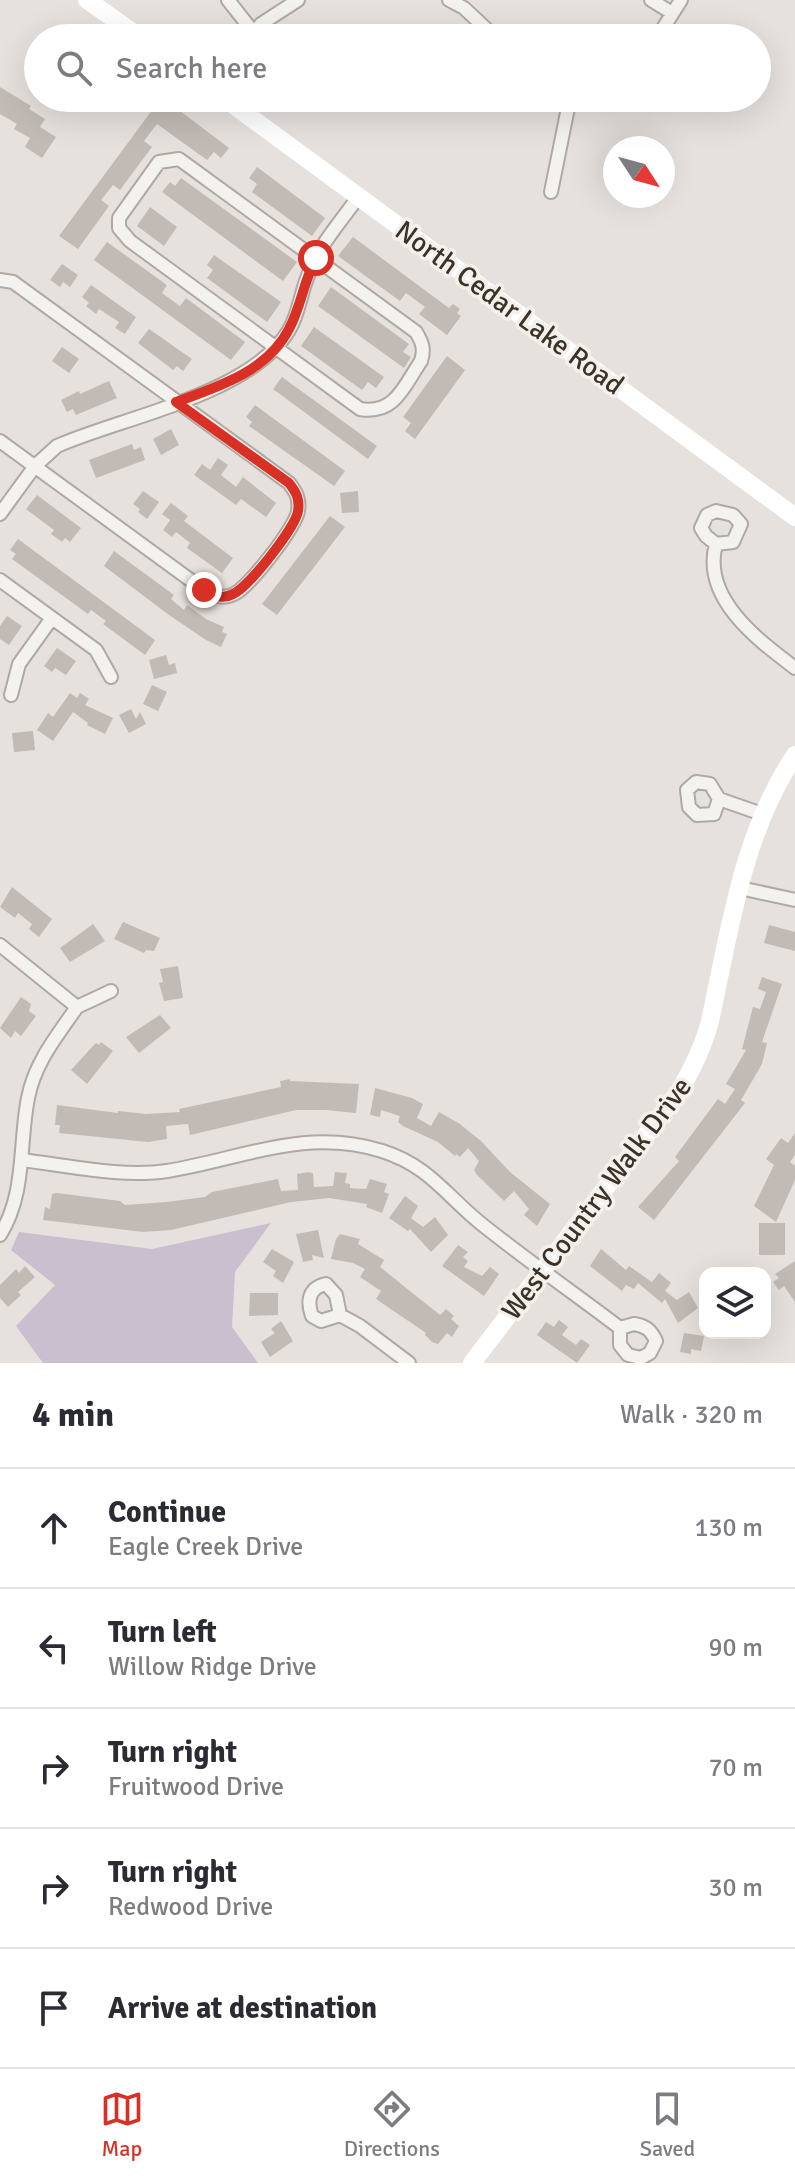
<!DOCTYPE html>
<html lang="en">
<head>
<meta charset="utf-8">
<style>
	:root { --surface:#fff; --page:#f2f2f3; --text:#2b2b33; --muted:#7c7c81; --line:#e1e1e2; --accent:#d93025 }
	body { margin:0; font-family:Signika,sans-serif; background:var(--page); color:var(--text) }
	.controls { position:absolute; right:24px; bottom:24px; display:grid; overflow:hidden; border-radius:16px; box-shadow:0 8px 32px #0002 }
	.controls button { width:72px; height:72px; display:grid; place-items:center; padding:0; border:0; border-bottom:2px solid var(--line); background:var(--surface); color:var(--text); font:40px sans-serif }
	.compass { position:absolute; left:603px; top:136px; width:72px; height:72px; border-radius:50%; background:var(--surface); box-shadow:0 8px 32px #0002; rotate:126deg }
	.stop { position:absolute; width:24px; height:24px; margin:-18px; border:6px solid #d93025; border-radius:50%; background:#fff }
	.stop.end { background:#d93025; border-color:#fff; box-shadow:0 2px 8px #0008 }
	.list { margin:0; padding:0; list-style:none }
	h2 { display:flex; justify-content:space-between; align-items:center; height:104px; margin:0; padding:0 32px; font-size:34px }
	h2 small { font-size:26px; font-weight:400; color:var(--muted) }
	.list li { display:grid; grid-template-columns:52px 1fr auto; gap:24px; align-items:center; box-sizing:border-box; height:120px; padding:0 32px; border-top:2px solid var(--line) }
	.list b { display:block; font-size:30px; white-space:nowrap }
	.list p { margin:0; font-size:26px; white-space:nowrap; color:var(--muted) }
	.list em { font-size:26px; font-style:normal; color:var(--muted) }
	.icon { flex:none; width:44px; height:44px; fill:none; stroke:currentColor; stroke-width:2; stroke-linecap:round; stroke-linejoin:round }
	.map { position:relative; flex:none; width:795px; height:1363px; overflow:hidden }
	.search { position:absolute; background:var(--surface); box-shadow:0 8px 32px #0002; left:24px; right:24px; top:24px; height:88px; display:flex; align-items:center; gap:20px; box-sizing:border-box; padding:0 28px; border-radius:44px; color:var(--muted); font-size:30px }
	.sheet { height:704px; background:var(--surface) }
	nav { display:flex; justify-content:space-around; align-items:center; box-sizing:border-box; height:112px; border-top:2px solid var(--line); background:var(--surface); font-size:22px; color:var(--muted) }
	nav a { display:grid; justify-items:center; gap:4px }
	nav .on { color:var(--accent) }
	.map>svg:first-child { display:block }
</style>
</head>
<body>
<div class="map">
<svg width="795" height="1363" viewBox="0 0 795 1363">
	<rect width="100%" height="100%" fill="#e6e1dd"/>
	<!-- green -->
	<path fill="#c9bfcf" d="M271,1223L235,1272L232,1327L258,1363H43L16,1326L55,1285L11,1250L19,1232L152,1249Z"/>
	<!-- building -->
	<path fill="#c2bbb5" d="M0,87L31,106L29,109L45,119L40,127L56,137L42,158L25,147L30,138L14,129L17,124L0,114Z
		M161,98H176L171,104L229,148L221,158L214,152L207,160L157,124L144,141L152,147L120,190L113,185L101,200L109,206L78,249L59,236Z
		M257,167L325,218L312,236L252,192L257,184L249,178Z
		M181,178L297,262L283,281L162,192L170,182L175,186Z
		M150,207L177,227L164,246L137,226Z
		M353,237L449,308L453,304L460,309L457,313L461,316L447,335L419,314L425,307L406,293L400,301L338,256Z
		M107,242L167,285L162,293L180,306L186,298L245,342L231,360L94,260Z
		M214,255L281,302L267,322L207,278L213,270L207,265Z
		M62,264L78,275L70,287L63,282L60,287L50,280Z
		M91,285L136,317L125,334L115,328L119,322L99,309L96,314L86,306L89,303L82,297Z
		M331,287L409,344L403,352L411,357L404,368L318,306Z
		M314,327L384,377L376,388L368,382L362,390L301,346Z
		M149,329L192,359L183,371L177,366L173,370L138,343Z
		M62,347L79,359L69,373L52,361Z
		M447,356L465,370L415,439L405,431L411,423L403,417Z
		M282,377L377,446L368,459L273,389Z
		M109,381L117,398L76,415L73,409L67,412L61,400L79,391L80,394Z
		M255,405L345,471L334,486L249,426L252,422L246,417Z
		M171,429L179,445L161,455L153,439Z
		M132,444L134,450L141,447L145,460L96,478L89,460Z
		M218,458L228,465L221,475L236,487L243,477L276,503L266,517L241,499L236,505L194,475L202,464L210,470Z
		M143,491L159,502L147,519L138,512L140,509L133,504Z
		M358,491L359,512L342,513L340,493Z
		M37,495L81,528L70,542L65,538L62,542L51,534L54,530L26,509Z
		M171,503L188,516L184,521L233,558L222,573L187,548L190,543L176,532L172,537L163,530L170,520L162,514Z
		M330,516L345,527L277,615L262,604Z
		M18,539L155,640L145,655L103,624L106,621L91,610L88,614L12,559L16,554L10,550Z
		M114,551L174,595L171,599L184,610L187,605L206,619L224,627L222,632L227,634L221,647L206,640L169,615L104,566Z
		M7,616L22,626L9,645L0,639V626Z
		M57,648L76,661L66,675L55,668L52,672L44,666Z
		M166,655L169,665L175,663L177,673L154,679L149,660Z
		M152,685L167,692L158,711L143,704Z
		M70,693L77,698L80,693L89,699L85,705L113,718L105,734L87,725L88,723L73,712L53,741L37,730L48,713L53,717Z
		M131,709L136,719L140,712L146,724L129,733L119,715Z
		M33,731L35,750L14,752L12,733Z
		M12,887L52,919L39,937L29,929L32,924L18,913L15,918L0,907Z
		M123,922L160,938L154,951L146,950L144,953L114,939Z
		M93,924L105,941L70,962L60,948Z
		M769,925L795,932V951L764,943Z
		M178,966L183,998L164,1001L159,983L163,982L160,969Z
		M762,977L782,984L762,1042L767,1043L762,1064L741,1100L745,1103L654,1220L638,1207L679,1161L675,1157L718,1099L725,1104L735,1089L726,1084L746,1050L742,1049L753,1007L760,1009L766,992L758,989Z
		M21,997L31,1004L29,1011L36,1016L21,1036L15,1031L11,1038L0,1028Z
		M160,1015L171,1028L139,1053L126,1037Z
		M101,1042L113,1051L87,1084L71,1070L93,1046L96,1043L99,1045Z
		M290,1079V1081L359,1084L356,1113L326,1110H296L190,1135L188,1124L166,1126L167,1139L148,1142L59,1133L60,1125H55L57,1105L118,1113V1111L146,1114L180,1112L179,1109L281,1087L280,1081Z
		M375,1088L412,1098L423,1104L417,1118L431,1126L439,1112L460,1124L481,1141L510,1172L550,1204L537,1226L524,1215L529,1209L514,1191L504,1201L477,1175L474,1170L479,1161L468,1148L460,1157L456,1154L455,1156L438,1142L403,1126L398,1122L400,1116L381,1110L380,1117L370,1115Z
		M795,1133V1155L790,1162L795,1166V1180L776,1222L754,1206L774,1165L766,1159L781,1138L788,1143Z
		M308,1172L313,1173L314,1187L333,1186L335,1172L347,1173L345,1183L350,1184V1188L366,1189L370,1179L387,1184L384,1192L389,1194L382,1213L366,1207L367,1204L329,1198L291,1202L171,1230L143,1232L43,1220L45,1207L50,1209L52,1194L57,1193L120,1201L125,1205L166,1202L205,1197L212,1192L278,1179L281,1191L298,1190L297,1174Z
		M405,1196L418,1206L411,1218L423,1227L435,1217L448,1235L431,1252L410,1229L408,1231L389,1218Z
		M759,1223H785V1255H759Z
		M318,1230L324,1258L312,1255L313,1260L303,1262L296,1234Z
		M340,1234L360,1239L358,1244L384,1260L380,1267L440,1315L446,1309L454,1316L451,1319L459,1326L452,1337L447,1333L438,1344L432,1342L425,1335L426,1333L376,1299L381,1291L360,1277L365,1269L353,1263L331,1259L336,1239Z
		M458,1245L468,1252L463,1257L468,1261L464,1267L482,1276L490,1267L499,1274L484,1296L442,1266Z
		M272,1249L294,1262L283,1283L273,1276L276,1271L263,1262Z
		M601,1249L626,1270L629,1266L652,1282L659,1273L671,1283L665,1291L677,1300L689,1292L698,1308L678,1323L665,1299L662,1303L638,1283L634,1289L626,1285L622,1291L590,1266Z
		M795,1261V1302L784,1286L779,1290L773,1282L779,1278L775,1274Z
		M25,1266L35,1277L18,1292L21,1295L8,1307L0,1298V1285L16,1269L19,1273Z
		M250,1293H278V1315L249,1316Z
		M559,1320L568,1327L562,1335L576,1345L581,1339L590,1345L577,1363L537,1335L546,1322L554,1327Z
		M281,1321L293,1341L270,1357L261,1342L275,1333L271,1329Z
		M684,1333L704,1336L701,1351L691,1349V1354L680,1352Z"/>
	<g fill="none" stroke-linecap="round" stroke-linejoin="round">
		<!-- street casing -->
		<g stroke="#afa9a3" stroke-width="16">
			<path id="street" d="M228,0L254,33
				M449,0L464,8L496,38
				M651,0L672,13
				M250,38L261,24L298,0
				M657,38L681,0
				M179,159L416,332C422,342 425,349 421,361C404,386 395,415 360,409L130,241L119,228V218L159,162Z
				M551,192L570,98
				M0,280L13,282L289,483C296,492 300,499 298,511C296,527 248,588 234,594C222,600 215,595 204,590L0,441
				M716,511L733,515L741,524L733,542L716,544L706,536L701,528L707,515Z
				M0,514L35,466L57,446C123,417 252,394 289,330C299,314 301,291 309,273C320,244 341,221 359,196
				M716,544C701,598 758,640 795,668
				M0,580L96,650L111,677
				M11,695L19,664L52,618
				M696,782L710,784L719,799L714,814L697,815L689,807L687,790Z
				M719,799L762,814
				M740,888L795,900
				M0,945L77,1007
				M77,1007L111,991
				M21,1160C66,1165 122,1178 167,1171C242,1159 304,1127 382,1151C430,1166 447,1197 484,1226C528,1261 575,1294 620,1328
				M0,1235C26,1194 19,1143 28,1098C35,1062 57,1036 77,1007
				M326,1284L336,1295L340,1315L321,1321L312,1316C307,1302 308,1288 326,1284Z
				M340,1315L360,1326L409,1363
				M634,1324C646,1326 651,1330 656,1341L650,1353L641,1358L628,1355L620,1345V1328Z"/>
		</g>
		<!-- street -->
		<use href="#street" stroke="#f4f2ef" stroke-width="12"/>
		<!-- secondary -->
		<path stroke="#fff" stroke-width="18" d="M87,0L141,38
			M224,98L795,517
			M472,1363L678,1093C692,1070 703,1048 710,1021C730,930 742,834 795,755"/>
	</g>
	<g fill="none" stroke-linecap="round" stroke-linejoin="round">
		<!-- route -->
		<path stroke="#d93025" stroke-width="10" d="M204,590C215,595 222,600 233,594C248,588 296,527 298,511C300,499 296,492 289,483L176,402C217,387 267,372 289,329C301,307 304,280 316,258"/>
	</g>
	<g text-anchor="middle" stroke-width="7" stroke-linejoin="round" paint-order="stroke">
		<!-- street labels -->
		<g font-size="28" fill="#3b3228" stroke="#f4f0ec">
			<text transform="translate(510 307) rotate(36)" y="10">North Cedar Lake Road</text>
			<text transform="translate(596 1198) rotate(-53)" y="10">West Country Walk Drive</text>
		</g>
	</g>
</svg>
<div class="controls">
<button><svg class="icon" aria-label="layers" viewBox="0 0 24 24"><path d="M12 4l9 5-9 5-9-5zM3 14l9 5 9-5"/></svg></button>
</div>
<svg class="compass" viewBox="-18 -18 36 36"><path d="M0-13l5 13h-10z" fill="#e53935"/><path d="M0 13l5-13h-10z" fill="#7c7c81"/></svg>
<div class="stop" style="left:316px;top:258px"></div>
<div class="stop end" style="left:204px;top:590px"></div>
<div class="search"><svg class="icon" aria-label="search" viewBox="0 0 24 24"><circle cx="10" cy="10" r="6"/><path d="M15 15l6 6"/></svg>Search here</div>
</div>
<section class="sheet">
<h2>4 min<small>Walk · 320 m</small></h2>
<ul class="list">
<li><svg class="icon" aria-label="ahead" viewBox="0 0 24 24"><path d="M12 20V5M6 11l6-6 6 6"/></svg><div><b>Continue</b><p>Eagle Creek Drive</p></div><em>130 m</em></li>
<li><svg class="icon" aria-label="left" viewBox="0 0 24 24"><path d="M17 20v-9H6M10 6l-5 5 5 5"/></svg><div><b>Turn left</b><p>Willow Ridge Drive</p></div><em>90 m</em></li>
<li><svg class="icon" aria-label="right" viewBox="0 0 24 24"><path d="M7 20v-9h11M14 6l5 5-5 5"/></svg><div><b>Turn right</b><p>Fruitwood Drive</p></div><em>70 m</em></li>
<li><svg class="icon" aria-label="right" viewBox="0 0 24 24"><path d="M7 20v-9h11M14 6l5 5-5 5"/></svg><div><b>Turn right</b><p>Redwood Drive</p></div><em>30 m</em></li>
<li><svg class="icon" aria-label="arrive" viewBox="0 0 24 24"><path d="M6 21V4h12l-3 4 3 4H6"/></svg><div><b>Arrive at destination</b></div></li>
</ul>
</section>
<nav>
<a class="on"><svg class="icon" aria-label="map" viewBox="0 0 24 24"><path d="M3 6l6-2 6 2 6-2v14l-6 2-6-2-6 2zM9 4v14M15 6v14"/></svg>Map</a>
<a><svg class="icon" aria-label="directions" viewBox="0 0 24 24"><path d="M12 3l9 9-9 9-9-9zM9 14v-3h6M13 9l2 2-2 2"/></svg>Directions</a>
<a><svg class="icon" aria-label="saved" viewBox="0 0 24 24"><path d="M7 4h10v16l-5-4-5 4z"/></svg>Saved</a>
</nav>
</body>
</html>
